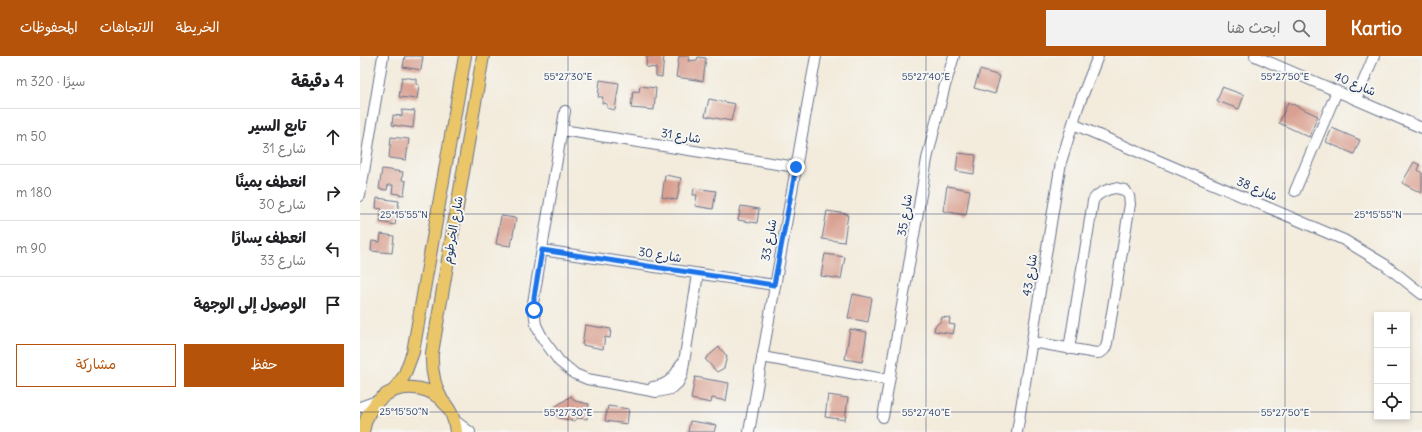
<!DOCTYPE html>
<html lang="ar">
<head>
<meta charset="utf-8">
<style>
	:root { --surface:#fff; --page:#f2f2f2; --text:#202124; --muted:#757577; --line:#e0e0e0; --accent:#b45309 }
	body { margin:0; font-family:Delius,"Playpen Sans Arabic",sans-serif; background:var(--page); color:var(--text); direction:rtl }
	.controls { position:absolute; right:12px; bottom:12px; display:grid; overflow:hidden; border-radius:0px; box-shadow:0 2px 6px #0003 }
	.controls button { width:36px; height:36px; display:grid; place-items:center; padding:0; border:0; border-bottom:1px solid var(--line); background:var(--surface); color:var(--text); font:20px sans-serif }
	.stop { position:absolute; width:12px; height:12px; margin:-9px; border:3px solid #1a73e8; border-radius:50%; background:#fff }
	.stop.end { background:#1a73e8; border-color:#fff; box-shadow:0 1px 4px #0008 }
	.list { margin:0; padding:0; list-style:none }
	h2 { display:flex; justify-content:space-between; align-items:center; height:52px; margin:0; padding:0 16px; font-size:17px }
	h2 small { font-size:13px; font-weight:400; color:var(--muted) }
	.list li { display:grid; grid-template-columns:26px 1fr auto; gap:12px; align-items:center; box-sizing:border-box; height:56px; padding:0 16px; border-top:1px solid var(--line) }
	.list b { display:block; font-size:15px; white-space:nowrap }
	.list p { margin:0; font-size:13px; white-space:nowrap; color:var(--muted) }
	.list em { font-size:13px; font-style:normal; color:var(--muted) }
	.actions { display:flex; gap:8px; padding:12px 16px }
	.actions a { flex:1; padding:9px 0; border:1px solid var(--accent); border-radius:0px; text-align:center; font-size:14px; color:var(--accent) }
	.actions .main { background:var(--accent); color:#fff }
	.icon { flex:none; width:22px; height:22px; fill:none; stroke:currentColor; stroke-width:2; stroke-linecap:round; stroke-linejoin:round }
	.map { position:relative; flex:none; width:1062px; height:376px; overflow:hidden; direction:ltr }
	header { display:flex; align-items:center; gap:24px; box-sizing:border-box; height:56px; padding:0 20px; background:var(--accent); color:#fff }
	header strong { font-size:19px }
	nav { display:flex; gap:22px; margin-inline-start:auto; font-size:14px }
	.search { width:280px; height:36px; background:var(--page); display:flex; align-items:center; gap:10px; box-sizing:border-box; padding:0 14px; border-radius:0px; color:var(--muted); font-size:15px }
	main { display:flex }
	aside { flex:1; background:var(--surface) }
	.map>svg:first-child { display:block }
</style>
</head>
<body>
<header>
<strong>Kartio</strong>
<div class="search"><svg class="icon" aria-label="search" viewBox="0 0 24 24"><circle cx="10" cy="10" r="6"/><path d="M15 15l6 6"/></svg>ابحث هنا</div>
<nav><a>الخريطة</a><a>الاتجاهات</a><a>المحفوظات</a></nav>
</header>
<main>
<div class="map">
<svg width="1062" height="376" viewBox="0 0 1062 376">
	<rect width="100%" height="100%" fill="#f6f6f2"/>
	<filter id="ink" filterUnits="userSpaceOnUse"><feTurbulence type="fractalNoise" baseFrequency=".025" numOctaves="2"/><feDisplacementMap in="SourceGraphic" scale="8" xChannelSelector="R" yChannelSelector="G"/><feConvolveMatrix kernelMatrix="1 2 1 2 8 2 1 2 1" color-interpolation-filters="sRGB"/></filter>
	<filter id="wash" filterUnits="userSpaceOnUse"><feTurbulence type="fractalNoise" baseFrequency=".012" numOctaves="4" result="noise"/><feDisplacementMap in="SourceGraphic" scale="16" xChannelSelector="R" yChannelSelector="G"/><feGaussianBlur stdDeviation="0.9" result="paint"/><feColorMatrix in="noise" values="0 0 0 0 0 0 0 0 0 0 0 0 0 0 0 0 0 1.4 0 .05"/><feComposite in="paint" operator="in"/></filter>
	<g filter="url(#wash)">
		<rect width="100%" height="100%" fill="#f3ebdb"/>
		<g id="blocks">
			<!-- building -->
			<path fill="#d9a091" d="M45,0H63L61,14L43,11Z
				M287,0H304L302,21L296,20V12L286,11Z
				M319,0H329L328,5L337,4L338,1L346,2L343,25L316,21Z
				M620,14L640,20L635,38L614,32Z
				M42,21L56,23V28L59,29L57,43L39,41Z
				M240,24L259,27L255,54L247,52V48L242,47L243,41H238Z
				M280,30L296,32L294,54L271,52L273,35L279,36Z
				M862,31L884,39L879,53L857,45Z
				M349,43L375,48L371,65L345,60Z
				M928,46L958,60L949,81L919,67Z
				M42,54L55,55L53,72L32,69L33,59L42,60Z
				M972,72L1000,84L994,98L966,86Z
				M31,81L49,83L46,104L29,102Z
				M598,97L616,99L614,118L596,115Z
				M1054,106L1060,109L1058,114L1062,117V135L1061,137L1042,127Z
				M22,113L43,116L42,124L46,125L44,139L32,137L33,129H28L27,134L19,133Z
				M305,119L321,122L317,144L302,141Z
				M587,130L610,134L606,159L583,155Z
				M334,132L356,135L353,153L335,150L337,139H333Z
				M17,142L39,145L35,169L20,166L22,153L16,152Z
				M381,150L399,153L397,167L378,164Z
				M467,155L488,158L484,186L462,183Z
				M141,160L156,162L151,190L136,188Z
				M21,178L34,180L32,197L11,195L12,185L20,186Z
				M465,198L485,201L481,223L461,220Z
				M493,238L512,242L508,266L488,262Z
				M582,261L590,262L589,268L595,269L593,278L574,275L575,270L581,265Z
				M225,269L251,273L250,282L245,281L243,293L222,289Z
				M490,273L507,276L502,306L485,303Z
				M359,291L367,300L364,312L357,316L345,303Z
				M335,321L369,327L366,345L352,342L351,347L331,343Z
				M468,339L488,342L485,364L465,361Z
				M211,340L215,345L229,348L227,363L218,362L214,365L199,362L192,353Z
				M248,350L269,353L267,368L245,365Z
				M330,365L356,369L354,376H328Z"/>
		</g>
	</g>
	<g filter="url(#ink)">
		<use href="#blocks" fill-opacity="0" stroke="#67718a" stroke-width="1"/>
		<g fill="none" stroke-linecap="round" stroke-linejoin="round">
			<!-- minor casing -->
			<g stroke="#67718a" stroke-width="12">
				<path id="minor" d="M895,0L1062,72
					M996,43L1014,0
					M205,55L173,247L176,269L183,283L199,305L215,318L227,323L297,336L311,333L318,327L322,319L338,218
					M713,68L984,184L1024,208L1062,238
					M202,74L436,111
					M935,135L977,35
					M0,140L23,0
					M182,194L414,229
					M672,286L736,297C746,297 747,289 748,281L770,148L769,140L765,134C762,134 758,132 755,132C747,133 736,138 733,145L709,293
					M402,301L529,324
					M293,331C308,329 315,321 321,308
					M0,351L17,345
					M523,361L567,103L584,33L594,0
					M94,364L110,376
					M389,376L456,0
					M657,376L701,106L718,51L738,0"/>
			</g>
			<!-- major casing -->
			<g stroke="#67718a" stroke-width="14">
				<path id="major" d="M34,334L44,320L53,296L105,0
					M83,346C74,330 71,315 72,297L123,0
					M3,376C12,316 91,318 96,376"/>
			</g>
			<!-- minor -->
			<use href="#minor" stroke="#fff" stroke-width="10"/>
			<!-- major -->
			<use href="#major" stroke="#ebc669" stroke-width="12"/>
		</g>
	</g>
	<g fill="none" stroke-linecap="round" stroke-linejoin="round" filter="url(#ink)">
		<!-- route -->
		<path stroke="#1a73e8" stroke-width="5" d="M174,254V241L182,194L414,229L436,111"/>
	</g>
	<!-- ticks -->
	<path fill="none" stroke="#1b2f5e" stroke-width="1" stroke-opacity="0.45" d="M208,0V376M566,0V376M925,0V376M0,158H1062M0,356H1017M1047,356H1062"/>
	<g text-anchor="middle" stroke-width="4" stroke-linejoin="round" paint-order="stroke">
		<!-- street labels -->
		<g font-size="12" fill="#1b2f5e" stroke="#f6f6f2">
			<text transform="translate(995 28) rotate(23)" y="4">شارع 40</text>
			<text transform="translate(321 80) rotate(9)" y="4">شارع 31</text>
			<text transform="translate(897 133) rotate(23)" y="4">شارع 38</text>
			<text transform="translate(545 159) rotate(-81)" y="4">شارع 35</text>
			<text transform="translate(93 174) rotate(-80)" y="4">شارع الخرطوم</text>
			<text transform="translate(409 184) rotate(-80)" y="4">شارع 33</text>
			<text transform="translate(300 199) rotate(9)" y="4">شارع 30</text>
			<text transform="translate(670 219) rotate(-81)" y="4">شارع 43</text>
		</g>
	</g>
	<g font-size="10" text-anchor="middle" fill="#1b2f5e" stroke="#f6f6f2" stroke-width="4" stroke-linejoin="round" paint-order="stroke">
		<text x="208" y="24">55°27'30"E</text>
		<text x="566" y="24">55°27'40"E</text>
		<text x="925" y="24">55°27'50"E</text>
		<text x="44" y="162">25°15'55"N</text>
		<text x="1018" y="162">25°15'55"N</text>
		<text x="44" y="359">25°15'50"N</text>
		<text x="208" y="360">55°27'30"E</text>
		<text x="566" y="360">55°27'40"E</text>
		<text x="925" y="360">55°27'50"E</text>
	</g>
</svg>
<div class="controls">
<button>+</button>
<button>−</button>
<button><svg class="icon" aria-label="locate" viewBox="0 0 24 24"><circle cx="12" cy="12" r="6"/><path d="M12 2v4M12 18v4M2 12h4M18 12h4"/></svg></button>
</div>
<div class="stop" style="left:174px;top:254px"></div>
<div class="stop end" style="left:436px;top:111px"></div>
</div>
<aside>
<h2>4 دقيقة<small>سيرًا · 320 m</small></h2>
<ul class="list">
<li><svg class="icon" aria-label="ahead" viewBox="0 0 24 24"><path d="M12 20V5M6 11l6-6 6 6"/></svg><div><b>تابع السير</b><p>شارع 31</p></div><em>50 m</em></li>
<li><svg class="icon" aria-label="right" viewBox="0 0 24 24"><path d="M7 20v-9h11M14 6l5 5-5 5"/></svg><div><b>انعطف يمينًا</b><p>شارع 30</p></div><em>180 m</em></li>
<li><svg class="icon" aria-label="left" viewBox="0 0 24 24"><path d="M17 20v-9H6M10 6l-5 5 5 5"/></svg><div><b>انعطف يسارًا</b><p>شارع 33</p></div><em>90 m</em></li>
<li><svg class="icon" aria-label="arrive" viewBox="0 0 24 24"><path d="M6 21V4h12l-3 4 3 4H6"/></svg><div><b>الوصول إلى الوجهة</b></div></li>
</ul>
<div class="actions"><a class="main">حفظ</a><a>مشاركة</a></div>
</aside>
</main>
</body>
</html>
